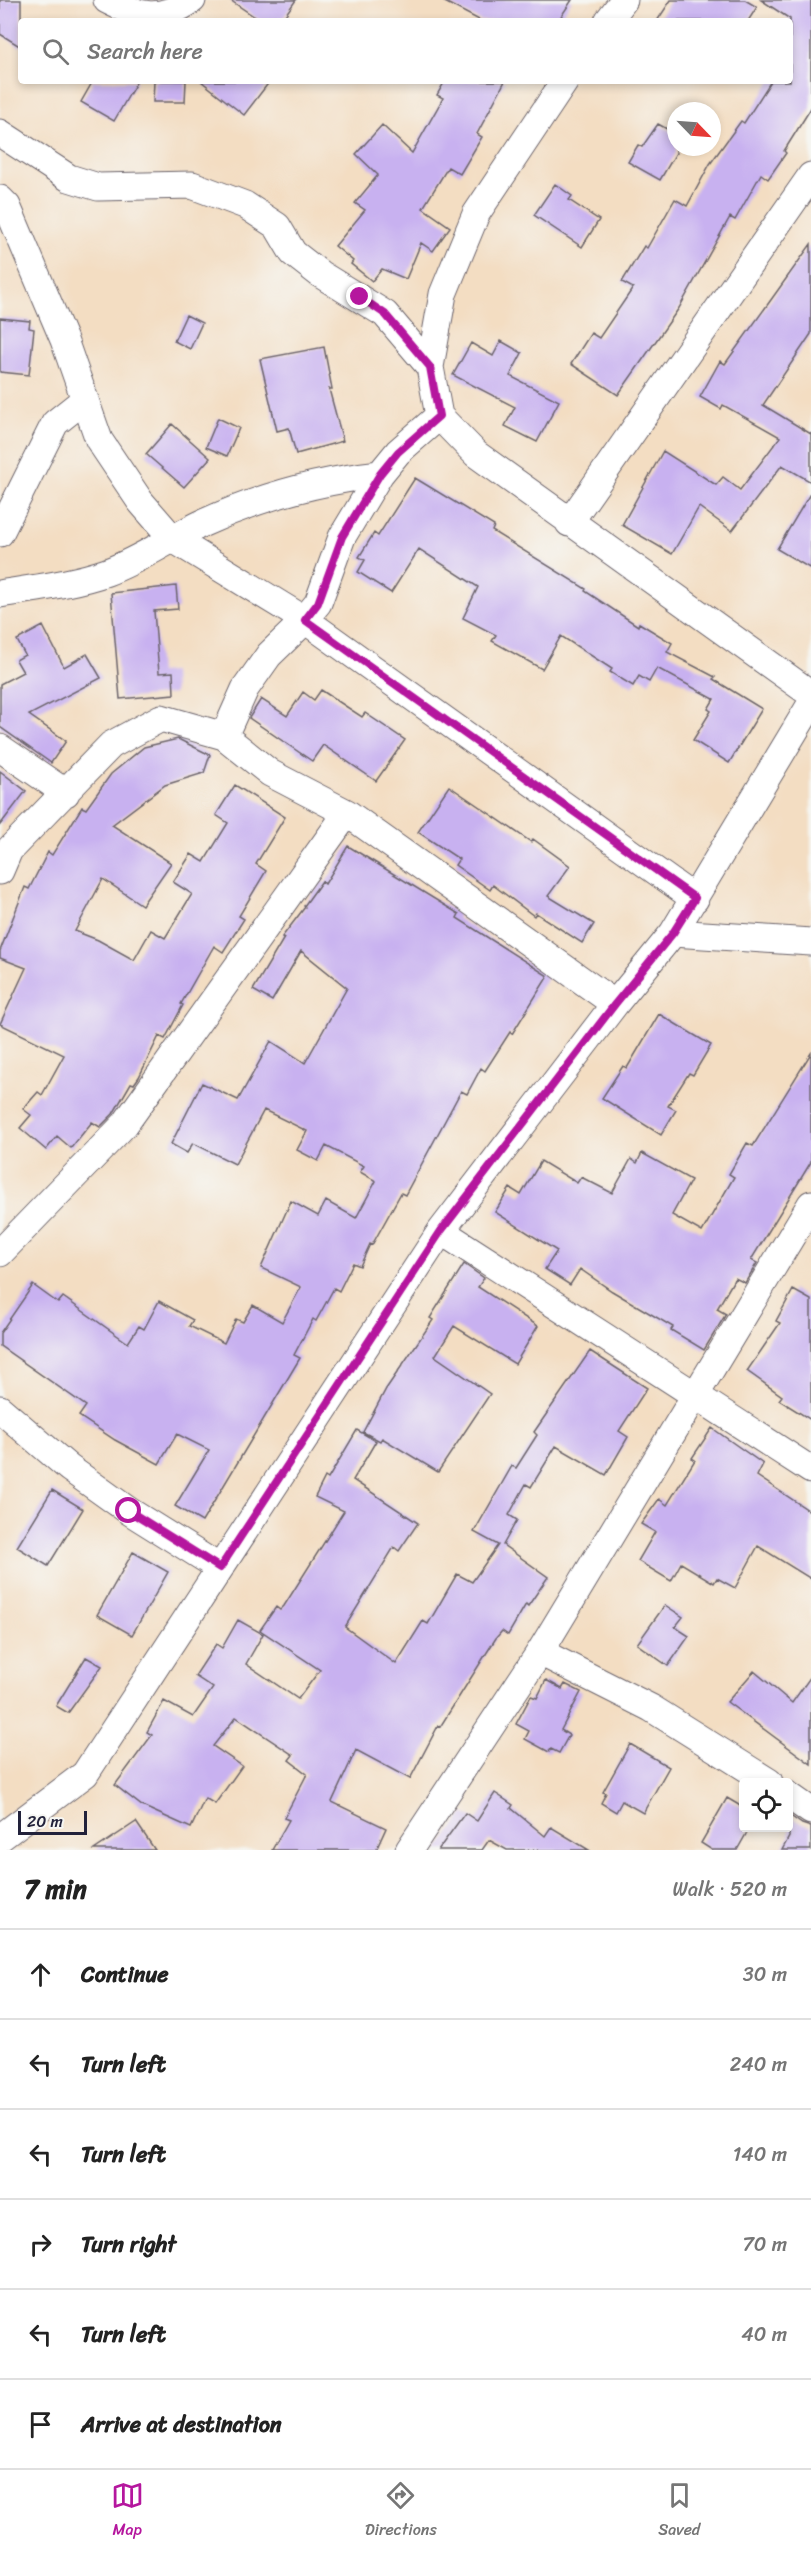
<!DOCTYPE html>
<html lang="en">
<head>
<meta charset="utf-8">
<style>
	:root { --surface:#fff; --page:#f2f2f2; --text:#222; --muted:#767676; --line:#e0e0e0; --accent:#b5179e }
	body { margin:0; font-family:Sriracha,sans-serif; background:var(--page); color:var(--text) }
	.controls { position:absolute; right:18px; bottom:18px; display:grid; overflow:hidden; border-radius:6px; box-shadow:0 3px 9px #0003 }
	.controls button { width:54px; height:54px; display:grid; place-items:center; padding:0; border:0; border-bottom:2px solid var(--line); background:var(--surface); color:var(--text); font:30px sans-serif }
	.compass { position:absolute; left:667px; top:102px; width:54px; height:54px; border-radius:50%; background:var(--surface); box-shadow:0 3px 9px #0003; rotate:115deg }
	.scale { position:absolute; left:18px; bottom:15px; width:69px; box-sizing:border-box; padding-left:6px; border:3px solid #22223b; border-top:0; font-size:16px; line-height:21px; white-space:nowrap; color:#22223b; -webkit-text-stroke:4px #f6f6f2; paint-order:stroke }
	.stop { position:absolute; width:18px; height:18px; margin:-14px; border:4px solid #b5179e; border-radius:50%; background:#fff }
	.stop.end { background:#b5179e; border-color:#fff; box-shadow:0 2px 6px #0008 }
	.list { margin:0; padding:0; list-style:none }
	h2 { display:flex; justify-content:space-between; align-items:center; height:78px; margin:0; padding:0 24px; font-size:26px }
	h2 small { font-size:20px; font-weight:400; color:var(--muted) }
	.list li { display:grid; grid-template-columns:39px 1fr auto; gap:18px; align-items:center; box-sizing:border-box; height:90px; padding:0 24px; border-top:2px solid var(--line) }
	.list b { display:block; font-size:22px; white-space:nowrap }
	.list em { font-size:20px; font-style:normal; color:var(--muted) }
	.icon { flex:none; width:33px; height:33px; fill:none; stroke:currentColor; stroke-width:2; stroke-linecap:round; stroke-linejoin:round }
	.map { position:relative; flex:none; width:811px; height:1850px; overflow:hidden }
	.search { position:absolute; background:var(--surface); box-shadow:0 3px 9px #0003; left:18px; right:18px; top:18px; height:66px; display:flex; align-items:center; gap:15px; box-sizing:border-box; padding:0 21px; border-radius:6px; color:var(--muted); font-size:22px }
	.sheet { height:618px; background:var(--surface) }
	nav { display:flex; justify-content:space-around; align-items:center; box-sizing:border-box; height:84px; border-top:2px solid var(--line); background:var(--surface); font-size:16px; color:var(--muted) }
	nav a { display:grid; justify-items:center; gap:3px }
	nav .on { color:var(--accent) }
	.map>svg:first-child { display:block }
</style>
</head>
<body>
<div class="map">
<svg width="811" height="1850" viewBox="0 0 811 1850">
	<rect width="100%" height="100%" fill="#f6f6f2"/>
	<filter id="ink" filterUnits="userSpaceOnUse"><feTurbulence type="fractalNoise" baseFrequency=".0167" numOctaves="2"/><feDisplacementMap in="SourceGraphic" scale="12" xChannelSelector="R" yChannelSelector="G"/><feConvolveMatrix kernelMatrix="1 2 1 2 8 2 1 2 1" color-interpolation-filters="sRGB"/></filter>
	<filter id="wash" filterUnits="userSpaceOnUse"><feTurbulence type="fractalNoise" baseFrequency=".008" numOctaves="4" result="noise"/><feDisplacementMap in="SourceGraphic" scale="24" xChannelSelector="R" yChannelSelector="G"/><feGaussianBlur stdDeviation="1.35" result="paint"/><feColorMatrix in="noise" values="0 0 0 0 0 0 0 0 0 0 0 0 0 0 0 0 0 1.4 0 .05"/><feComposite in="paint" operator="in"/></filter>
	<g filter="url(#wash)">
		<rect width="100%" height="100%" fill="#f3ddc2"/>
		<g id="blocks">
			<!-- building -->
			<path fill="#c8b1f0" d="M0,0H21V47L0,34Z
				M230,0H296L281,21H261Z
				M441,0H572L558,21H481Z
				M671,0H745L757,7L748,21H657Z
				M761,0H811V108L784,151L786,153L768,179L761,174L735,220L730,217L679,308L618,395L571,364L591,333L599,338L633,288L622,282L644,246L647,248L675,199L687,206L710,164L741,121L744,123L771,81H790V19Z
				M93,81H137L114,121L81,102Z
				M154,81H186L185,102H153Z
				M201,81H270L244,115Z
				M445,81H505L477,134L482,137L460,174L448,167L423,208L450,227L433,251L421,243L406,279L382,269L372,281L351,264L353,261L335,246L365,210L355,203L378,175L356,154L382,125L412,153L443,98L437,95Z
				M658,124L676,134V153L660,180L628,162L638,145L642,147Z
				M555,184L572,196L569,200L599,220L582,247L534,215Z
				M811,244V334L763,405L811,434V482L782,465L732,531L699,507L672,554L622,525L663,451L716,485L723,477L740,490L780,437L723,405L721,409L700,397L720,361L725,364Z
				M186,315L202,323L190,349L174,341Z
				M0,318L30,321L29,328L34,329L29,375L0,372Z
				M501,341L522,353L510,376L559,401L537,442L505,426L515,407L453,375L471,343L493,356Z
				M324,347L332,389H329L343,441L296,454L289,428L277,431L260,359Z
				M218,418L239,428L227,456L206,447Z
				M172,424L210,458L184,487L146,454Z
				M415,478L494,526L492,531L586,589L585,591L638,626L639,623L672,643L667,652L715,677L713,679L762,709L729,763L693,740L711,711L708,709L714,699L657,668L649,682L639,676L633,686L610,672L612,669L561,636L542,669L492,641L496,635L463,618L478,587L419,549L391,593L358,572L365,560L359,557L374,533L378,536Z
				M811,492V569L777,549Z
				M176,586L178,609L154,611L159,673L173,672L174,694L120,699L111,593Z
				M43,626L64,667L87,654L101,678L29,715L66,741L51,763L0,727V684L23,672L16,660L25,655L17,640Z
				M321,690L362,717L365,713L405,740L376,781L323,745L312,761L249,718L261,699L287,716L303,692L314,700Z
				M178,739L210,755L204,773L165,785L112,825L171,863L142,905L103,879L75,931L98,940L134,960L151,930L165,938L192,894L173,882L191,854L204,862L228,823L216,815L235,785L285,817L256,864L266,871L239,916L244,919L223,952L214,946L181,1004L183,1005L165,1039L159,1036L139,1077L134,1084L131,1083L113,1114L100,1127L92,1122L71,1148L57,1136L46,1150L20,1128L31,1115L23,1109L38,1092L42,1095L64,1055L0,1024L26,968L0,958V951L25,887L29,889L48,852L52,855L82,807L86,809L111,774L144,747Z
				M0,771L26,791L0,825Z
				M449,786L531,842L533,839L570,866L548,896L594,924L582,943L536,913L534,916L493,885L490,890L455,865L459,859L418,832Z
				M348,846L459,914L457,918L548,976L512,1034L510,1032L485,1071L481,1068L467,1094L461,1091L405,1195L401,1193L372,1245L370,1244L360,1266L353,1263L339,1291L334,1288L316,1321L313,1319L294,1355L300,1358L202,1522L175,1506L209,1450L177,1434L159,1464L115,1440L79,1416L86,1406L0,1346V1333L33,1285L58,1303L63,1297L128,1343L139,1326L144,1329L159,1301L193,1320L189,1326L224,1343L236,1319L243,1322L253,1305L282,1322L301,1287L261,1268L291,1201L318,1216L326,1201L356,1218L376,1181L360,1172L364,1166L326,1146L318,1161L297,1150L307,1131L264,1110L235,1164L193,1143L187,1153L171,1144L202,1083L238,1100L271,1041L305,1063L347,988L301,951L272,1001L253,990L284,938L282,937L305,907L304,906L322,881L325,884Z
				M659,1014L711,1045L693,1075L689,1073L668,1106L676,1110L661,1135L602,1098L623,1066L627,1068Z
				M811,1053V1162L751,1260L757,1263L745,1283L735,1278L717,1309L726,1314L704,1350L671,1330L673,1327L612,1291L580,1269L570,1285L545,1269L557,1251L495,1212L510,1188L521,1195L541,1161L577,1183L581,1177L612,1193L631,1159L637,1163L642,1153L691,1180L672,1215L702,1232L734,1177L729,1174L747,1143L753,1146Z
				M464,1264L484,1278L478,1287L538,1326L515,1364L454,1326L435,1356L490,1394L438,1472L382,1438L380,1441L363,1432L386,1389L433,1320L430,1318Z
				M793,1290L811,1300V1420L779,1400L782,1396L747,1371L780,1323L776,1321Z
				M590,1351L647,1388L619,1431L628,1437L606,1475L556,1446L531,1487L526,1484L509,1515L517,1520L503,1545L548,1577L528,1606L526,1604L508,1635L502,1631L496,1638L440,1727L438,1726L410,1779L356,1750L332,1802L386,1828L376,1850H272L289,1820L284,1818L307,1774L289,1760L293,1755L236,1717L213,1746L242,1766L215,1804L205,1798L191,1828L142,1806L115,1785L152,1735L147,1732L164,1701L193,1717L213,1688L195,1676L216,1644L222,1648L238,1620L263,1634L246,1664L298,1699L320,1670L260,1630L276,1607L280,1610L284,1606L344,1511L315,1497L325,1477L328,1479L357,1430L376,1441L353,1480L418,1523L399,1551L394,1547L345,1627L396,1664L423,1621L428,1624L457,1574L472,1582L498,1545L474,1532L512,1466L516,1468L537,1435L534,1432Z
				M712,1428L763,1464L757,1476L811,1512V1579L758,1546L735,1588L717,1578L714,1583L681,1563L671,1581L638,1561L655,1532L641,1524L659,1499L667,1505L695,1460L692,1458Z
				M52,1490L83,1509L48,1566L17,1547Z
				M133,1552L168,1572L132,1635L97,1615Z
				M665,1605L683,1617L675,1627L689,1636L668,1666L637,1644Z
				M86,1657L102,1666L68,1713L56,1706Z
				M754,1671L792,1703L811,1676V1764L727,1702Z
				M546,1680L562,1689L565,1684L581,1692L561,1730L569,1735L559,1753L551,1749L549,1752L525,1739L529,1731L516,1724L531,1696L537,1698Z
				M630,1744L669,1767L643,1813L622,1801L616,1812L601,1803L606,1793L603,1792Z
				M495,1793L513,1805L511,1808L545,1836L551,1827L589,1850H507L489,1840L482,1850H438L465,1813L477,1821Z
				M727,1798L744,1808V1827H750L737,1850H712L701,1843Z
				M789,1815L802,1824L811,1827V1850H782L789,1837Z
				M136,1822L155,1850H94Z"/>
		</g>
	</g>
	<g filter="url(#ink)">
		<use href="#blocks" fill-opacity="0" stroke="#6b636a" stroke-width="1.5"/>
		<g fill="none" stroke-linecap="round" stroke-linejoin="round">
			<!-- minor casing -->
			<g stroke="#6b636a" stroke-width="29">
				<path id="minor" d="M107,0C140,17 160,22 192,0
					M608,21L624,0
					M565,81L476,214L443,294L430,367L439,416L476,454L811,694
					M0,133L69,178L98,187L192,185L245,205L277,226L293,253L320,274L385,314L430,367
					M0,199L7,206L64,340L99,440L140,501L173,539L305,620L695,899
					M569,523L811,176
					M0,533L55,423L84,400
					M0,594C35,588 73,584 107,572C140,560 169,539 201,524C259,497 317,481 380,474
					M224,736L245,689L269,655L298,627L318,603L342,537L380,474L398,452L439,416
					M0,748L66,793
					M0,871L9,850L111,745L161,718L224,736L270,773L347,813L615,1004
					M673,933L811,942
					M441,1231L811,1470
					M0,1253L125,1124L347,813
					M0,1409L69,1468L129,1511L220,1568
					M540,1652L651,1708L769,1782
					M788,1795L811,1811
					M0,1838L85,1774L441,1231L615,1004L673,933L811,704
					M409,1850L540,1652L811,1204"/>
			</g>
			<!-- minor -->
			<use href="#minor" stroke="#fff" stroke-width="27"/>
		</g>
	</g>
	<g fill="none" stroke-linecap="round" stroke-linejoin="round" filter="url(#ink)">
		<!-- route -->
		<path stroke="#b5179e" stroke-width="8" d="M129,1511L220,1568L441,1231L615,1004L673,933L695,898L305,620L318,603L342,537L380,474L398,452L439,416L430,367L385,314L360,297"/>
	</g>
</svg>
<div class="controls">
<button><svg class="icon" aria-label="locate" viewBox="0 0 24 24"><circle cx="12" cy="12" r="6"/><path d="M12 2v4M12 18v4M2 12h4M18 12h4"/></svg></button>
</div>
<svg class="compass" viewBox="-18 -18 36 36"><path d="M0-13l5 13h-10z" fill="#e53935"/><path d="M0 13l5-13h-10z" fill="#767676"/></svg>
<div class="scale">20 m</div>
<div class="stop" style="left:129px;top:1511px"></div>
<div class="stop end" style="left:360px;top:297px"></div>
<div class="search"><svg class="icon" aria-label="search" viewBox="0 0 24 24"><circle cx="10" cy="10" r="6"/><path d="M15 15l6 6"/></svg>Search here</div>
</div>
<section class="sheet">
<h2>7 min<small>Walk · 520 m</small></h2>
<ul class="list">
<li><svg class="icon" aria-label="ahead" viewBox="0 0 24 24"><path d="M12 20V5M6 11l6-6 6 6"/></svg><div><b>Continue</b></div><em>30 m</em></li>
<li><svg class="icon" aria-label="left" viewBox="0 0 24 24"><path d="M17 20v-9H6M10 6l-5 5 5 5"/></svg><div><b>Turn left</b></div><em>240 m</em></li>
<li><svg class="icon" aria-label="left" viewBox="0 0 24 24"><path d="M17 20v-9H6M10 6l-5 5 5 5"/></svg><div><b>Turn left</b></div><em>140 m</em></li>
<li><svg class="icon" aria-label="right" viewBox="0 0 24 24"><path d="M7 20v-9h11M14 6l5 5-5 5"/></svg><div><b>Turn right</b></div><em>70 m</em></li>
<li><svg class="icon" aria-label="left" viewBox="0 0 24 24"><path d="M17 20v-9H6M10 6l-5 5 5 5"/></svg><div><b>Turn left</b></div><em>40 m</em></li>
<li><svg class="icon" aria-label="arrive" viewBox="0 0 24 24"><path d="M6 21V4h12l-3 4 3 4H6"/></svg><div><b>Arrive at destination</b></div></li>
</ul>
</section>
<nav>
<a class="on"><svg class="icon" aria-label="map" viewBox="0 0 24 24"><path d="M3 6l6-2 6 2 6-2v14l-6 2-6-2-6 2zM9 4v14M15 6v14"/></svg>Map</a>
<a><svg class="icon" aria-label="directions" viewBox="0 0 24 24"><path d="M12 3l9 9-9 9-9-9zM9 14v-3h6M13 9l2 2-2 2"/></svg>Directions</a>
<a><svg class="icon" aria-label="saved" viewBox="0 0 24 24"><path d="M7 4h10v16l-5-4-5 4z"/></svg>Saved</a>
</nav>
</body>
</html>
